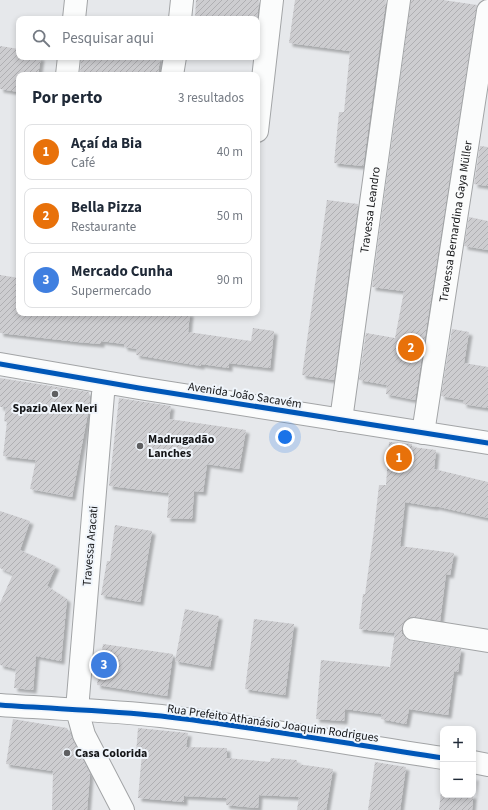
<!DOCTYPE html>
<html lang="pt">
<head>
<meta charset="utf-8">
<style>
	:root { --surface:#fff; --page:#f6f6f7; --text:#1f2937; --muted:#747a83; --line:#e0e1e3; --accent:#1a73e8 }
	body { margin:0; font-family:"Source Sans 3",sans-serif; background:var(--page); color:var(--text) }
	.controls { position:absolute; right:12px; bottom:12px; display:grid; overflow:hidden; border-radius:8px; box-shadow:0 2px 6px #0003 }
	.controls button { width:36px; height:36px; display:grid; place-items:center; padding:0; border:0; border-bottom:1px solid var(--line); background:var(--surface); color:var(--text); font:20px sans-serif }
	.you { position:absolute; left:285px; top:437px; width:14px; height:14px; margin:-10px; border:3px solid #fff; border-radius:50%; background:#1a73e8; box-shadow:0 0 0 6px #1a73e833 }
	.badge { display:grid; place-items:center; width:26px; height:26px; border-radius:50%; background:var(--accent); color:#fff; font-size:13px; font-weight:700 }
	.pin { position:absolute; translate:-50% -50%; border:2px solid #fff; box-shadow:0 1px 4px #0006 }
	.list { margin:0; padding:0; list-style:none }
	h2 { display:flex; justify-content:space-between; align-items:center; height:52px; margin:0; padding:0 16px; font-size:17px }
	h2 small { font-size:13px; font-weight:400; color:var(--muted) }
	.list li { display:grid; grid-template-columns:26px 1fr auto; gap:12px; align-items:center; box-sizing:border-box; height:56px; margin:0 8px 8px; padding:0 8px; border:1px solid var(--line); border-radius:8px }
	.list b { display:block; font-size:15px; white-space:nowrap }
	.list p { margin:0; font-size:13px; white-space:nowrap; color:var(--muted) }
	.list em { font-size:13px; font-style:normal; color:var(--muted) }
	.icon { flex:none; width:22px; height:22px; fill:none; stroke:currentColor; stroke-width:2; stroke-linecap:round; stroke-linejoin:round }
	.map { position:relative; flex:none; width:488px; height:810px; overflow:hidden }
	.search { position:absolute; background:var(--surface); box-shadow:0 2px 6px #0003; left:16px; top:16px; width:244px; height:44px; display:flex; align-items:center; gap:10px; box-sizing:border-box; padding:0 14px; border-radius:8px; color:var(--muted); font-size:15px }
	.panel { position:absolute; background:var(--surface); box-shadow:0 2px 6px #0003; left:16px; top:72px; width:244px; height:244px; border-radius:8px }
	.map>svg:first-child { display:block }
</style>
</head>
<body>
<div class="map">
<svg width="488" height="810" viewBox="0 0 488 810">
	<defs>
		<pattern id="building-hatch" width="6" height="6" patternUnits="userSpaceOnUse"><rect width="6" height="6" fill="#cdcdd0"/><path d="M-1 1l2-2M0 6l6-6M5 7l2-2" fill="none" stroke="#afafb2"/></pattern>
		<filter id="shadow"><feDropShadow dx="3.5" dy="3.5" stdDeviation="1" flood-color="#0004"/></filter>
	</defs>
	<rect width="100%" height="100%" fill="#e6e8eb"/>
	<!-- building -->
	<path fill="url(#building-hatch)" filter="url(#shadow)" d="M196,0H259L257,19H195Z
		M295,0H386L363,166L334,163L339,112H344L350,51L289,43Z
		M411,0H443L477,5L415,400L386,394L387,385L359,380L366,333L395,338L404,291L372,287Z
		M0,46L19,49V57H41L38,75H19V92L0,89Z
		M81,57H160L158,75H80Z
		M480,146L488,147V186L474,184Z
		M327,200L358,204L334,380L302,375Z
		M469,217L488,221V250L464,246Z
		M0,275L19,278V313H190L188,332L251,341L253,328L274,331L270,368L229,363V368L201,364V366L136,355L137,349L124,347V344L101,341V344L78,342L0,333Z
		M452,329L469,332L464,363L488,367V408L463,404L464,400L441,396Z
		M0,378L89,392L90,402L72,497L30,489L36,460L3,456L7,422L4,421L6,407H0Z
		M119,398L171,406L169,419L246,430L239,469L207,464L203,492L194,491L192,519L167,518L169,493L109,486Z
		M389,442L412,444V447L436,450L434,469L488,482V518L435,506V507L405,502L400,546L454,553L450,575L446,574L440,621L410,617L404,621L402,627V634L406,638L412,641L461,649L458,672L454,671L448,715L409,709L406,724L381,719L382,714L345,709L344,721L316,719L321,660L390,667L395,633L359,629L363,594H365L374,530L379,485H386Z
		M0,511L30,521L20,550L56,566L47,586L67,599L61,661L36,656L33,690L14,688L16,669L0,665V603L13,574L0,568Z
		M115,525L152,531L140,602L101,595L107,561H110Z
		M185,609L219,616L210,667L175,661Z
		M254,619L294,624L285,695L245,689Z
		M103,644L173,654L167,696L97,685Z
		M13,719L67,728L90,774L87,810H52L53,771L6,764Z
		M138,728L188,733L186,747L227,748V758L270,762L271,758L297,760V764L333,769L326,810H297L299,797L259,795L258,808L226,805V798L184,796V802L138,798L142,753H136Z
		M375,762L406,767L400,810H368Z
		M443,774V795H473V777H475L472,810H439Z"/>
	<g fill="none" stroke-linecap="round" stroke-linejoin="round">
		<!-- minor casing -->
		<g stroke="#a2a4a6" stroke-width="24">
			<g id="minor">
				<path d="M74,19L76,0"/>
				<path d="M180,19L182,0"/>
				<path d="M67,75L69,57"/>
				<path d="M172,75L175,57"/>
				<path d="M257,131L272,0"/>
				<path id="s1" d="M341,420L399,0"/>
				<path id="s2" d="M423,433L488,11"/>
				<path d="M414,629L488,641"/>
				<path d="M0,705C54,709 107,710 161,716C255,727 349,744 443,758"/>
				<path d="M473,762L488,765"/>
			</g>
		</g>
		<!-- major casing -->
		<g stroke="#a2a4a6" stroke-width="24">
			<path id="major" d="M0,364L139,388L488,443
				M104,382L77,710L84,735L123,810"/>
		</g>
		<!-- minor -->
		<use href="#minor" stroke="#fbfcfc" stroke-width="22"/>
		<!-- major -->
		<use href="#major" stroke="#fbfcfc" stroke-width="22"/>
		<!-- cycleway casing -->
		<g stroke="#f0f5fb" stroke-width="8">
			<path id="cycleway" d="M0,364L139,388L488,443
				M0,705C54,709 107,710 161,716C255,727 349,744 443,758"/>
		</g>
		<!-- cycleway -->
		<use href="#cycleway" stroke="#0057b8" stroke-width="5"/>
	</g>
	<!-- markers -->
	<g fill="#5e5f61" stroke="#f0f5fb" stroke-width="1.5">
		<circle cx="55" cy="394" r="4"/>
		<circle cx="140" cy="446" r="4"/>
		<circle cx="67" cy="753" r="4"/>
	</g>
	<g text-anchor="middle" stroke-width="4" stroke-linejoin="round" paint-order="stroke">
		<!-- street labels -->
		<g font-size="12" fill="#141517" stroke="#f0f5fb">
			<text dy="4" stroke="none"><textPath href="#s1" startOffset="212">Travessa Leandro</textPath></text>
			<text dy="4" stroke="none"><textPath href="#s2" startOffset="214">Travessa Bernardina Gaya Müller</textPath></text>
			<text transform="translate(245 395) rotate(9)" y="4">Avenida João Sacavém</text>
			<text transform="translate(90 546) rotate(-85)" y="4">Travessa Aracati</text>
			<text transform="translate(273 723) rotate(8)" y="4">Rua Prefeito Athanásio Joaquim Rodrigues</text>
		</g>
		<!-- poi labels -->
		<g font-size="12" font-weight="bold" fill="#141517" stroke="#f0f5fb" text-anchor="start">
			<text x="55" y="412" text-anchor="middle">Spazio Alex Neri</text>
			<text x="148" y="443">Madrugadão<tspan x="148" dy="14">Lanches</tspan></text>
			<text x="75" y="757">Casa Colorida</text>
		</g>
	</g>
</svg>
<div class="controls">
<button>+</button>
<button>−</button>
</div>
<div class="you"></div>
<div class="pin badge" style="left:399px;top:458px;background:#e8710a">1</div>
<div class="pin badge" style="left:411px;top:348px;background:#e8710a">2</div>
<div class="pin badge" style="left:104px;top:665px;background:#3f7fe0">3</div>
<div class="search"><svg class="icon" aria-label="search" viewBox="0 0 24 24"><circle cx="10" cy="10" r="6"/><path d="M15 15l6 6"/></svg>Pesquisar aqui</div>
<section class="panel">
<h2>Por perto<small>3 resultados</small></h2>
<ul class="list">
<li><span class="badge" style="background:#e8710a">1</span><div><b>Açaí da Bia</b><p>Café</p></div><em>40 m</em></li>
<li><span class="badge" style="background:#e8710a">2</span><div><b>Bella Pizza</b><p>Restaurante</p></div><em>50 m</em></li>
<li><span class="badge" style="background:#3f7fe0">3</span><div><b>Mercado Cunha</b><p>Supermercado</p></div><em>90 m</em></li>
</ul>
</section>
</div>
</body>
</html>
